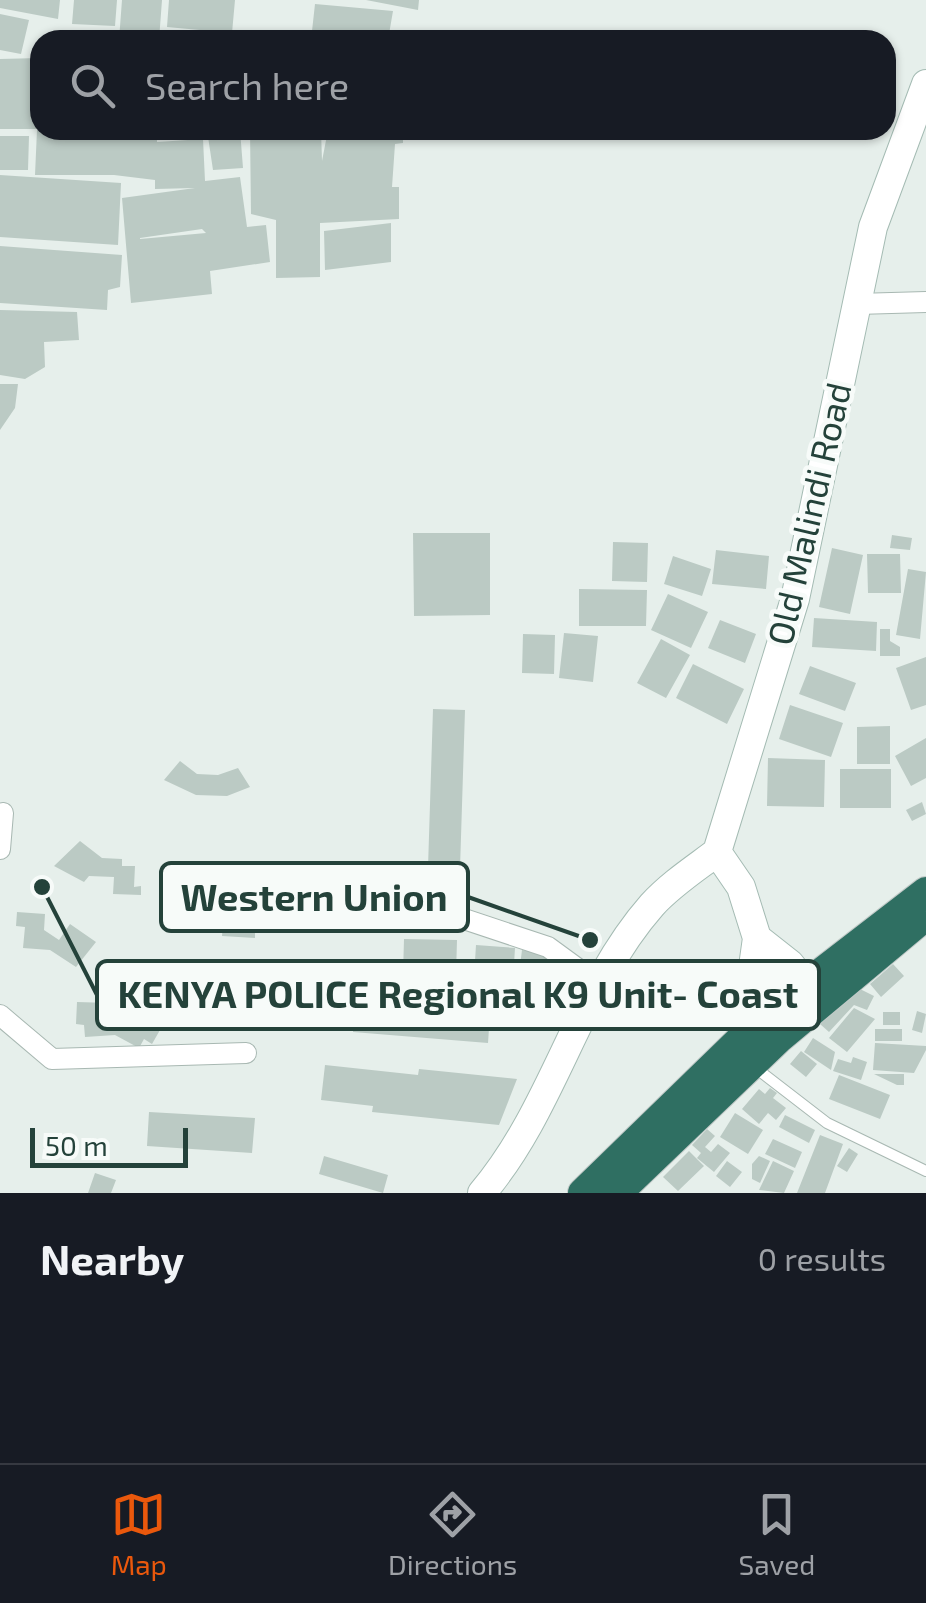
<!DOCTYPE html>
<html lang="en">
<head>
<meta charset="utf-8">
<style>
	:root { --surface:#171b24; --page:#242831; --text:#f1f3f6; --muted:#9ea1a6; --line:#363941; --accent:#ea580c }
	body { margin:0; font-family:"Exo 2",sans-serif; background:var(--page); color:var(--text) }
	.scale { position:absolute; left:30px; bottom:25px; width:158px; box-sizing:border-box; padding-left:10px; border:5px solid #24423a; border-top:0; font-size:28px; line-height:35px; white-space:nowrap; color:#24423a; -webkit-text-stroke:8px #f7fbf9; paint-order:stroke }
	.list { margin:0; padding:0; list-style:none }
	h2 { display:flex; justify-content:space-between; align-items:center; height:130px; margin:0; padding:0 40px; font-size:42px }
	h2 small { font-size:32px; font-weight:400; color:var(--muted) }
	.icon { flex:none; width:55px; height:55px; fill:none; stroke:currentColor; stroke-width:2; stroke-linecap:round; stroke-linejoin:round }
	.map { position:relative; flex:none; width:926px; height:1193px; overflow:hidden }
	.search { position:absolute; background:var(--surface); box-shadow:0 2px 8px #0004; left:30px; right:30px; top:30px; height:110px; display:flex; align-items:center; gap:25px; box-sizing:border-box; padding:0 35px; border-radius:30px; color:var(--muted); font-size:38px }
	.sheet { height:270px; background:var(--surface) }
	nav { display:flex; justify-content:space-around; align-items:center; box-sizing:border-box; height:140px; border-top:2px solid var(--line); background:var(--surface); font-size:28px; color:var(--muted) }
	nav a { display:grid; justify-items:center; gap:5px }
	nav .on { color:var(--accent) }
	.map>svg:first-child { display:block }
</style>
</head>
<body>
<div class="map">
<svg width="926" height="1193" viewBox="0 0 926 1193">
	<rect width="100%" height="100%" fill="#e6efeb"/>
	<!-- building -->
	<path fill="#bbcac4" fill-rule="evenodd" d="M0,0H60L58,19L0,8Z
		M74,0H117L115,26L72,24Z
		M122,0H162L159,40H119Z
		M169,0H235L232,33L167,27Z
		M366,0H419L418,10Z
		M315,4L393,11L388,40H311Z
		M0,14L29,20L21,54L0,50Z
		M39,58L40,129H0V59Z
		M37,130H157V142L203,139L205,181L240,177L247,227L266,225L270,262L210,271L212,294L131,303L122,198L195,188L155,189V180L114,175H35ZM202,229L206,233L140,239V238Z
		M207,130H240L243,168L213,170Z
		M250,130H321L322,161L328,130H403V143L395,144L392,187H399V219L320,223V277L276,278V220L251,214Z
		M0,136H29L28,170H0Z
		M0,175L121,183L118,245L0,237Z
		M391,223V262L325,270L324,231Z
		M0,246L122,255L120,287L108,290L107,310L0,303Z
		M0,310L77,312L79,340L44,342L45,367L25,379L0,375Z
		M0,384H18L15,408L0,430Z
		M413,533H490V615L414,616Z
		M892,535L912,538L910,550L890,548Z
		M613,542L648,543L647,582L612,581Z
		M832,548L863,555L850,614L819,607Z
		M716,550L769,556L766,589L712,584Z
		M867,554H900L901,593H868Z
		M673,556L711,569L702,596L664,584Z
		M908,569L926,572L920,639L896,635Z
		M579,589L647,590L646,626H579Z
		M668,594L708,612L691,648L651,630Z
		M814,618L877,622L876,651L812,647Z
		M720,620L756,634L745,663L708,648Z
		M880,629H890V641L900,647V656H880Z
		M564,633L598,636L593,682L559,678Z
		M523,634L555,635L554,674L522,673Z
		M661,639L690,655L666,698L637,683Z
		M926,657V705L911,710L896,668Z
		M693,664L744,689L727,724L676,698Z
		M810,666L856,683L845,711L799,694Z
		M790,705L843,723L831,757L779,739Z
		M433,709L465,710L460,869L428,868Z
		M890,726V764H857V727Z
		M926,738V778L911,786L895,756Z
		M768,758L825,760L824,807L767,806Z
		M180,761L197,774L218,775L238,768L250,787L227,796L196,795L164,780Z
		M840,769H891V808H840Z
		M922,802L926,814L912,821L906,810Z
		M80,841L102,858L122,859V866H135L134,887L141,886V895L113,894L114,877L89,876L84,882L54,866Z
		M193,889L219,906L235,905L250,910L248,930L255,931V938L222,936L223,924L207,923L200,931L190,920L184,923L170,913Z
		M17,912L45,914L44,930L59,940L70,924L96,942L76,967L50,950L23,948L25,927L16,926Z
		M404,939L457,940L456,975L403,974Z
		M476,945L515,948L513,980L474,977Z
		M522,950L547,953L544,985L518,982Z
		M893,964L904,976L881,997L870,984Z
		M854,986L874,996L867,1010L854,1005L829,1032L820,1024Z
		M413,988L432,990L431,1009L490,1014L488,1043L353,1032L355,1005L411,1009Z
		M77,1002L110,1003L109,1025L122,1024L133,1005L164,1023L152,1044L144,1039L139,1048L115,1035L85,1037L84,1025L76,1024Z
		M854,1008L875,1019L847,1052L829,1038Z
		M917,1011L926,1014L922,1033L912,1030Z
		M883,1012H900V1025H883Z
		M875,1029H902V1041H875Z
		M813,1038L835,1052L831,1070L804,1052Z
		M875,1043L926,1046V1050L914,1073L873,1070Z
		M801,1051L817,1064L806,1077L790,1064Z
		M853,1057L867,1062L861,1080L833,1071L838,1059L851,1063Z
		M325,1065L418,1075L419,1069L517,1079L499,1125L372,1112L373,1106L321,1100Z
		M874,1074H904V1085H897Z
		M839,1075L890,1095L880,1119L829,1099Z
		M770,1088L777,1093L773,1098L786,1108L776,1120L768,1113L759,1124L742,1109L759,1089L765,1094Z
		M149,1112L255,1118L252,1153L147,1146Z
		M735,1113L763,1130L748,1154L720,1137Z
		M785,1115L815,1130L809,1143L779,1127Z
		M707,1129L715,1136L705,1147L711,1152L718,1144L730,1153L714,1172L697,1158L701,1153L692,1145Z
		M820,1135L843,1144L825,1193H797Z
		M773,1139L802,1152L795,1168L765,1154Z
		M849,1148L858,1154L847,1172L837,1166Z
		M689,1151L704,1166L678,1191L663,1177Z
		M324,1156L388,1175L383,1193L319,1174Z
		M759,1156L770,1161L760,1183L752,1179V1164Z
		M727,1161L742,1172L730,1187L716,1176Z
		M773,1161L794,1171L784,1193L759,1190Z
		M95,1173L116,1180L111,1193H88Z"/>
	<g fill="none" stroke-linecap="round" stroke-linejoin="round">
		<!-- lane casing -->
		<g stroke="#a8b8b2" stroke-width="12">
			<path id="lane" d="M753,1066L827,1123L926,1171"/>
		</g>
		<!-- street casing -->
		<g stroke="#a8b8b2" stroke-width="22">
			<path id="street" d="M857,304L926,302
				M0,849L3,813
				M383,892L548,947L600,985
				M0,1015L52,1059L246,1053"/>
		</g>
		<!-- secondary casing -->
		<g stroke="#a4bbb3" stroke-width="30">
			<path id="secondary" d="M757,938L790,964L818,999
				M774,1032L763,1018L751,981L757,938L741,887L717,852L795,599L873,227L926,84
				M482,1193C555,1107 578,989 652,905C671,884 696,868 717,852"/>
		</g>
		<!-- highway casing -->
		<g stroke="#c2cac8" stroke-width="32">
			<path id="highway" d="M583,1193L763,1018L926,892
				M617,1193L779,1038L919,921"/>
		</g>
		<!-- lane -->
		<use href="#lane" stroke="#fff" stroke-width="10"/>
		<!-- street -->
		<use href="#street" stroke="#fff" stroke-width="20"/>
		<!-- secondary -->
		<use href="#secondary" stroke="#fff" stroke-width="28"/>
		<!-- highway -->
		<use href="#highway" stroke="#2f6f62" stroke-width="30"/>
	</g>
	<g text-anchor="middle" stroke-width="9" stroke-linejoin="round" paint-order="stroke">
		<!-- street labels -->
		<g font-size="35" fill="#24423a" stroke="#f7fbf9">
			<text transform="translate(810 514) rotate(-77)" y="12">Old Malindi Road</text>
		</g>
	</g>
	<!-- callouts -->
	<path fill="none" stroke="#24423a" stroke-width="4" d="M590 940L468 897M42 887L97 995"/>
	<g fill="#24423a" stroke="#f7fbf9" stroke-width="4">
		<circle cx="590" cy="940" r="10"/>
		<circle cx="42" cy="887" r="10"/>
	</g>
	<g fill="#f7fbf9" stroke="#24423a" stroke-width="4">
		<rect x="161" y="863" width="307" height="68" rx="10"/>
		<rect x="97" y="961" width="722" height="68" rx="10"/>
	</g>
	<g font-size="38" text-anchor="middle" font-weight="bold" fill="#24423a">
		<text x="314" y="911">Western Union</text>
		<text x="458" y="1008">KENYA POLICE Regional K9 Unit- Coast</text>
	</g>
</svg>
<div class="scale">50 m</div>
<div class="search"><svg class="icon" aria-label="search" viewBox="0 0 24 24"><circle cx="10" cy="10" r="6"/><path d="M15 15l6 6"/></svg>Search here</div>
</div>
<section class="sheet">
<h2>Nearby<small>0 results</small></h2>
<ul class="list">
</ul>
</section>
<nav>
<a class="on"><svg class="icon" aria-label="map" viewBox="0 0 24 24"><path d="M3 6l6-2 6 2 6-2v14l-6 2-6-2-6 2zM9 4v14M15 6v14"/></svg>Map</a>
<a><svg class="icon" aria-label="directions" viewBox="0 0 24 24"><path d="M12 3l9 9-9 9-9-9zM9 14v-3h6M13 9l2 2-2 2"/></svg>Directions</a>
<a><svg class="icon" aria-label="saved" viewBox="0 0 24 24"><path d="M7 4h10v16l-5-4-5 4z"/></svg>Saved</a>
</nav>
</body>
</html>
